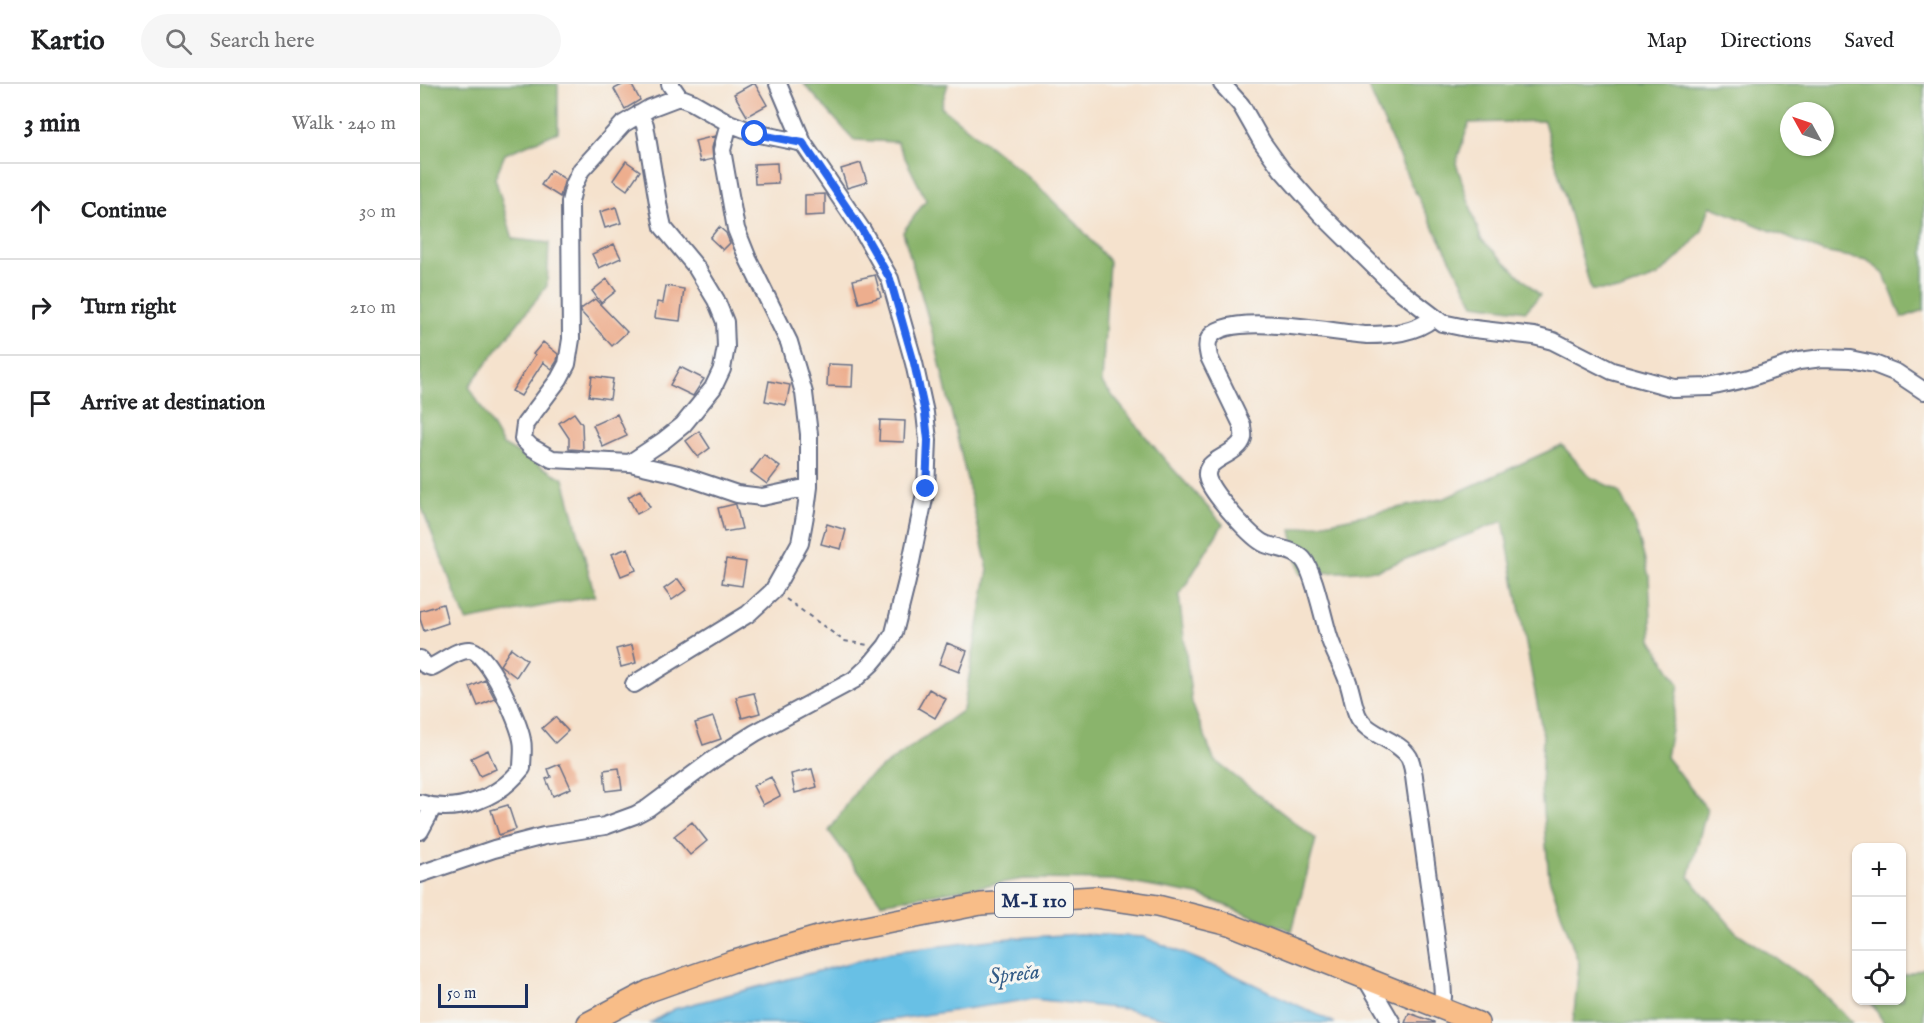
<!DOCTYPE html>
<html lang="en">
<head>
<meta charset="utf-8">
<style>
	:root { --surface:#fff; --page:#f6f6f6; --text:#202124; --muted:#757577; --line:#e0e0e0 }
	body { margin:0; font-family:"IM FELL English",serif; background:var(--page); color:var(--text) }
	.controls { position:absolute; right:18px; bottom:18px; display:grid; overflow:hidden; border-radius:12px; box-shadow:0 2px 4px #0004 }
	.controls button { width:54px; height:54px; display:grid; place-items:center; padding:0; border:0; border-bottom:2px solid var(--line); background:var(--surface); color:var(--text); font:30px sans-serif }
	.compass { position:absolute; left:1360px; top:18px; width:54px; height:54px; border-radius:50%; background:var(--surface); box-shadow:0 2px 4px #0004; rotate:310deg }
	.scale { position:absolute; left:18px; bottom:15px; width:90px; box-sizing:border-box; padding-left:6px; border:3px solid #1b2f5e; border-top:0; font-size:16px; line-height:21px; white-space:nowrap; color:#1b2f5e; -webkit-text-stroke:4px #f6f6f2; paint-order:stroke }
	.stop { position:absolute; width:18px; height:18px; margin:-14px; border:4px solid #2563eb; border-radius:50%; background:#fff }
	.stop.end { background:#2563eb; border-color:#fff; box-shadow:0 2px 6px #0008 }
	.list { margin:0; padding:0; list-style:none }
	h2 { display:flex; justify-content:space-between; align-items:center; height:78px; margin:0; padding:0 24px; font-size:26px }
	h2 small { font-size:20px; font-weight:400; color:var(--muted) }
	.list li { display:grid; grid-template-columns:39px 1fr auto; gap:18px; align-items:center; box-sizing:border-box; height:96px; padding:0 24px; border-top:2px solid var(--line) }
	.list b { display:block; font-size:22px; white-space:nowrap }
	.list em { font-size:20px; font-style:normal; color:var(--muted) }
	.icon { flex:none; width:33px; height:33px; fill:none; stroke:currentColor; stroke-width:2; stroke-linecap:round; stroke-linejoin:round }
	.map { position:relative; flex:none; width:1504px; height:939px; overflow:hidden }
	header { display:flex; align-items:center; gap:36px; box-sizing:border-box; height:84px; padding:0 30px; background:var(--surface); border-bottom:2px solid var(--line) }
	header strong { font-size:28px }
	nav { display:flex; gap:33px; margin-inline-start:auto; font-size:21px }
	.search { width:420px; height:54px; background:var(--page); display:flex; align-items:center; gap:15px; box-sizing:border-box; padding:0 21px; border-radius:33px; color:var(--muted); font-size:22px }
	main { display:flex }
	aside { flex:1; background:var(--surface) }
	.map>svg:first-child { display:block }
</style>
</head>
<body>
<header>
<strong>Kartio</strong>
<div class="search"><svg class="icon" aria-label="search" viewBox="0 0 24 24"><circle cx="10" cy="10" r="6"/><path d="M15 15l6 6"/></svg>Search here</div>
<nav><a>Map</a><a>Directions</a><a>Saved</a></nav>
</header>
<main>
<aside>
<h2>3 min<small>Walk · 240 m</small></h2>
<ul class="list">
<li><svg class="icon" aria-label="ahead" viewBox="0 0 24 24"><path d="M12 20V5M6 11l6-6 6 6"/></svg><div><b>Continue</b></div><em>30 m</em></li>
<li><svg class="icon" aria-label="right" viewBox="0 0 24 24"><path d="M7 20v-9h11M14 6l5 5-5 5"/></svg><div><b>Turn right</b></div><em>210 m</em></li>
<li><svg class="icon" aria-label="arrive" viewBox="0 0 24 24"><path d="M6 21V4h12l-3 4 3 4H6"/></svg><div><b>Arrive at destination</b></div></li>
</ul>
</aside>
<div class="map">
<svg width="1504" height="939" viewBox="0 0 1504 939">
	<rect width="100%" height="100%" fill="#f6f6f2"/>
	<filter id="ink" filterUnits="userSpaceOnUse"><feTurbulence type="fractalNoise" baseFrequency=".0167" numOctaves="2"/><feDisplacementMap in="SourceGraphic" scale="12" xChannelSelector="R" yChannelSelector="G"/><feConvolveMatrix kernelMatrix="1 2 1 2 8 2 1 2 1" color-interpolation-filters="sRGB"/></filter>
	<filter id="wash" filterUnits="userSpaceOnUse"><feTurbulence type="fractalNoise" baseFrequency=".008" numOctaves="4" result="noise"/><feDisplacementMap in="SourceGraphic" scale="24" xChannelSelector="R" yChannelSelector="G"/><feGaussianBlur stdDeviation="1.35" result="paint"/><feColorMatrix in="noise" values="0 0 0 0 0 0 0 0 0 0 0 0 0 0 0 0 0 1.4 0 .05"/><feComposite in="paint" operator="in"/></filter>
	<g filter="url(#wash)">
		<rect width="100%" height="100%" fill="#f5e2cd"/>
		<!-- forest -->
		<path fill="#8ab46c" stroke="#527265" stroke-width="1.5" fill-rule="evenodd" d="M0,0H138V48L85,70L75,94L93,155L129,159L127,202L49,302L83,361L144,395L175,512L46,537L0,419Z
			M384,0H528L521,23L605,90L657,140L689,177L682,299L745,376L803,440L759,512L772,619L794,676L896,755L872,847L778,811L694,796L604,795L461,819L409,747L443,697L543,626L568,486L514,254L483,148L506,116L477,58L434,56Z
			M947,0H1504V226L1482,234L1464,190L1447,176L1403,168L1290,122L1282,147L1263,169L1238,192L1201,206H1171L1124,37L1049,39L1036,79L1061,155L1120,211L1106,227L1054,220L990,98ZM1369,27H1405V63H1369Z
			M1142,361L1170,393L1199,407L1216,443L1229,492L1232,556L1259,601L1246,673L1287,725L1269,793L1316,848L1390,897L1433,939H1153L1159,880L1129,794L1121,705L1123,651L1083,437L958,486L880,490L871,446L1025,414Z
			M1504,884V939H1464L1450,917L1482,916V892Z"/>
		<!-- water -->
		<path fill="#68c0e5" stroke="#4278a2" stroke-width="1.5" d="M659,850L724,853L808,888L915,939H763L705,925L613,915L450,939H230L254,925L471,868L579,855Z"/>
		<g id="blocks">
			<!-- building -->
			<path fill="#edae8e" d="M204,0H211L220,16L205,25L194,5Z
				M332,0H335L347,21L327,32L314,10Z
				M295,52L292,64L293,75L280,78L275,57Z
				M206,77L220,87L207,106L193,96Z
				M357,79L358,99L335,100L334,80Z
				M441,79L447,98L427,104L421,85Z
				M131,86L145,95L140,113L121,101Z
				M405,110V131L385,132V111Z
				M196,123L201,139L185,144L180,128Z
				M299,143L306,149L310,159L303,166L290,154Z
				M194,160L201,174L179,184L172,170Z
				M455,191L461,213L439,219L433,196Z
				M187,195L196,207L181,219L172,207Z
				M246,202L264,205L260,237L235,234L237,218L243,219Z
				M175,215L207,248L192,262L161,228V225Z
				M123,258L138,270L137,277L132,285L123,278L101,312L92,307L115,271L113,270Z
				M408,280L433,281L432,303L407,302Z
				M260,283L284,295L273,312L250,301Z
				M172,292L193,295L190,315L169,312Z
				M349,297L370,301L366,321L345,317Z
				M154,329L162,340L163,366L149,365V354L139,339Z
				M197,330L207,352L183,363L173,341Z
				M460,336L485,337L484,358L459,357Z
				M279,347L290,364L278,373L266,357Z
				M344,371L360,383L347,400L331,388Z
				M220,406L230,423L217,430L208,413Z
				M315,420L316,421L322,445L304,448L298,424Z
				M407,440L426,446L421,465L401,460Z
				M208,464L216,486L201,492L192,470Z
				M306,475L326,478L322,502L302,499Z
				M258,495L266,506L252,516L244,505Z
				M23,520L28,539L4,547L0,535V527Z
				M527,559L547,567L539,588L519,580Z
				M212,561L216,579L201,583L196,565Z
				M91,564L107,576L96,593L80,581Z
				M65,596L75,615L58,622L50,603Z
				M509,605L526,615L515,634L498,624Z
				M334,609L340,629L322,634L316,613Z
				M135,633L148,647L135,659L122,644Z
				M293,633L301,655L283,661L275,639Z
				M68,666L76,685L60,692L51,674Z
				M140,680L151,704L133,712L126,695L131,693L128,685Z
				M199,684L202,705L186,707L184,686Z
				M392,685L397,703L375,709L371,690Z
				M351,693L360,712L343,721L333,702Z
				M88,721L96,745L79,751L71,726Z
				M272,738L287,757L270,771L254,752Z
				M989,929L1014,938V939H985Z"/>
		</g>
	</g>
	<g filter="url(#ink)">
		<use href="#blocks" fill-opacity="0" stroke="#676e85" stroke-width="1.5"/>
		<g fill="none" stroke-linecap="round" stroke-linejoin="round">
			<!-- minor casing -->
			<g stroke="#676e85" stroke-width="20">
				<path id="minor" d="M250,0L259,13L272,18L309,39L335,49L383,59
					M802,0L821,21L842,58L862,86L900,129L975,203L1022,239L1046,244L1114,252L1133,257L1192,287L1254,304L1290,303L1329,294L1379,277L1402,274L1430,275L1454,280L1477,289L1504,307
					M259,13L230,24L203,40L161,86L154,101L150,118L151,255L147,280L139,295L105,340L103,355L111,363L132,375L210,379L258,390L317,410L342,413L389,403
					M1013,234C995,249 969,251 947,251C918,250 804,225 789,255C786,261 788,267 789,273L822,341C822,345 824,350 823,354C818,373 780,374 788,396C793,410 831,454 845,460C858,465 873,465 883,475C894,487 903,534 909,553C913,566 920,578 925,590C931,603 932,617 937,630C946,652 977,654 989,673C993,681 994,691 995,700L1022,895L1023,913L1020,922
					M210,379L243,357L263,341L293,304L302,285L306,263L305,238L296,216L276,183L243,143L239,125L225,41L219,30
					M0,575L5,581L11,583C23,578 37,565 50,566C68,567 99,638 102,656C104,664 102,675 102,684C79,714 37,731 0,719
					M214,600L328,530L353,507L380,459L386,426L389,403V350L384,309L369,258L328,175L316,145L302,66L309,39
					M0,747L13,723
					M0,790L74,765L124,752L185,742L215,731L228,724L294,675L335,649L434,596L451,580L466,562L474,549L487,497L506,405L508,356L505,329L494,279L470,195L442,146L383,59L358,0
					M945,893L972,939"/>
			</g>
			<!-- major casing -->
			<g stroke="#676e85" stroke-width="24">
				<path id="major" d="M168,939L229,907L311,878L401,852L561,820L675,813L737,822L809,840L1058,939"/>
			</g>
			<!-- path -->
			<path stroke="#676e85" stroke-width="2" stroke-dasharray="4.5 4.5" stroke-linecap="butt" d="M366,515L424,557L448,561"/>
			<!-- minor -->
			<use href="#minor" stroke="#fff" stroke-width="16"/>
			<!-- major -->
			<use href="#major" stroke="#f8bd88" stroke-width="21"/>
		</g>
	</g>
	<g fill="none" stroke-linecap="round" stroke-linejoin="round" filter="url(#ink)">
		<!-- route -->
		<path stroke="#2563eb" stroke-width="8" d="M335,50L383,59L442,146L470,195L494,279L505,329L508,356L506,405"/>
	</g>
	<g text-anchor="middle" stroke-width="6" stroke-linejoin="round" paint-order="stroke">
		<!-- shield labels -->
		<rect fill="#f6f6f2" stroke="#5d6b8a" stroke-width="1.5" x="575" y="799" width="78" height="34" rx="4.5"/>
		<g font-size="20" font-weight="bold" fill="#1b2f5e">
			<text x="614" y="823">M-I 110</text>
		</g>
		<!-- water labels -->
		<g font-size="22" font-style="italic" fill="#325a86" stroke="#f6f6f2">
			<text transform="translate(594 889) rotate(-7)" y="8">Spreča</text>
		</g>
	</g>
</svg>
<div class="controls">
<button>+</button>
<button>−</button>
<button><svg class="icon" aria-label="locate" viewBox="0 0 24 24"><circle cx="12" cy="12" r="6"/><path d="M12 2v4M12 18v4M2 12h4M18 12h4"/></svg></button>
</div>
<svg class="compass" viewBox="-18 -18 36 36"><path d="M0-13l5 13h-10z" fill="#e53935"/><path d="M0 13l5-13h-10z" fill="#757577"/></svg>
<div class="scale">50 m</div>
<div class="stop" style="left:335px;top:50px"></div>
<div class="stop end" style="left:506px;top:405px"></div>
</div>
</main>
</body>
</html>
